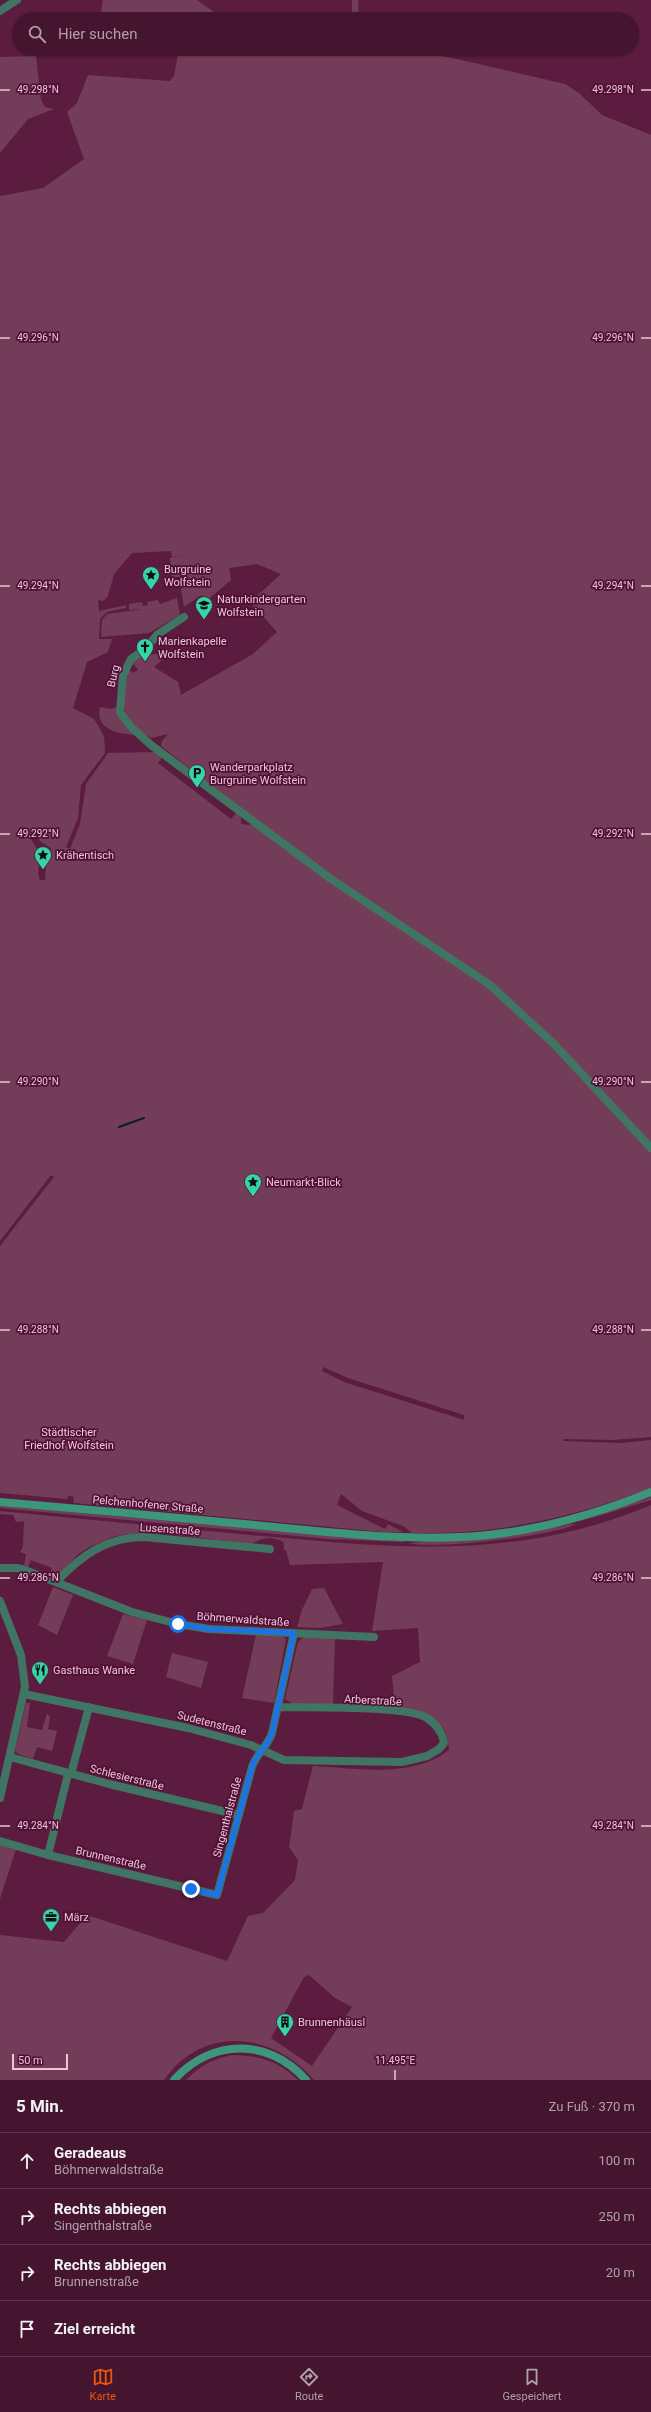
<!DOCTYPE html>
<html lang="de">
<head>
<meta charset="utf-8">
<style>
	:root { --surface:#451530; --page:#4c1e38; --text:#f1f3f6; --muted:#b09fab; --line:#5d344c; --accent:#ea580c }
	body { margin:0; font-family:Roboto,sans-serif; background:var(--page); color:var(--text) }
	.scale { position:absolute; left:12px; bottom:10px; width:56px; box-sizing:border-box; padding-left:4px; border:2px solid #ecc4d7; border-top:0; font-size:11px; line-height:14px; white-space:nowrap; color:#ecc4d7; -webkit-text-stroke:3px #501036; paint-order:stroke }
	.stop { position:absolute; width:12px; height:12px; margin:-9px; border:3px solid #1a73e8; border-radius:50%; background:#fff }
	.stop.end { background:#1a73e8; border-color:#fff; box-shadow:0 1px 4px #0008 }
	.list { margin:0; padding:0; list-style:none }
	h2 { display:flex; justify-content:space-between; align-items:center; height:52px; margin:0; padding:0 16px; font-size:17px }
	h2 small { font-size:13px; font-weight:400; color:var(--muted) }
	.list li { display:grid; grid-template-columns:26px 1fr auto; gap:12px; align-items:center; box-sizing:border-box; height:56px; padding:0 16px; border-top:1px solid var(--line) }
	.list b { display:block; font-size:15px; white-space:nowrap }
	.list p { margin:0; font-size:13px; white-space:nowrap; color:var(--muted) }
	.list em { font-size:13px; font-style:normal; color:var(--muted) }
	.icon { flex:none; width:22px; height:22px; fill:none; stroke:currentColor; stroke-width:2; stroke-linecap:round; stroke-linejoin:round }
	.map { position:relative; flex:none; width:651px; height:2080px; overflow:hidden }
	.search { position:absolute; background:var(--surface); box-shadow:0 1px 3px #0004; left:12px; right:12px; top:12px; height:44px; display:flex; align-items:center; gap:10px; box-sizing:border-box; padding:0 14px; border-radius:22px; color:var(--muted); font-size:15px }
	.sheet { height:276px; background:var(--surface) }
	nav { display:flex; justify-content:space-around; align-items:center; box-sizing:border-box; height:56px; border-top:1px solid var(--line); background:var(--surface); font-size:11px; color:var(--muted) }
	nav a { display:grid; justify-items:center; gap:2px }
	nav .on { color:var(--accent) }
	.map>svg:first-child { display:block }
</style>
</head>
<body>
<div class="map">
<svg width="651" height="2080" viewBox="0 0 651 2080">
	<rect width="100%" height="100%" fill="#5c1c40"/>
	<!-- green -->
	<path fill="#733d59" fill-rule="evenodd" d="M103,0H197L224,19H108L103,17L101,12Z
		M352,0H358L359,19H352Z
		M179,49H311L412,52L448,57L565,84L579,93L602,115L651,135V1437L613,1440L564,1439L563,1441L620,1443L651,1440V1488C571,1518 497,1535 412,1533L403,1526L362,1511L341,1494L337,1505L385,1529L388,1524L403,1532H384L74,1503L73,1496H68L67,1499L0,1493V1246L54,1177L51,1175L0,1241V196L43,188L84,159L67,112L77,103L88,75L170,81L174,76ZM171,551L172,557L188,553L170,558L172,577H179L184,607L201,595L206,601L231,580L229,568L257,564L281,574L250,602L277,632L253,654L181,695L178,682L154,667L170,653L168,651C155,659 150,648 132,662L138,670L133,673L128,669C121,701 118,720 151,738L168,734L162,741L161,746L255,819L251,825L241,824V817L236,813L231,819L158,763L163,756L156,752L108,753L86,784L80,824L70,849L66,847L78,818L81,785L105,753L104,736L94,719L73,708L87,662L108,652L112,639H99L100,619L107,612L126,608V605L99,611L98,600L103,601L108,596L114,574L132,553ZM32,834L36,835L41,842L51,848L46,865L45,880H40L38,874L40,854L30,838ZM323,1367L348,1378L464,1415V1420L344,1382L322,1371Z
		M36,56L41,100L45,107L54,109L28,119L0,153V57Z
		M177,598L180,615L149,633L101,637L102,620L107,614L143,609L129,610V604L142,602L143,606L148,605L147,602L158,600L160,604Z
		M100,707L110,709L116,707L121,720L134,733L133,735C116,733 95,729 100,707Z
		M651,1497V1500L579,1522Z
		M651,1505V2080H314C273,2032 203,2024 164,2080H0V1935L64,1942L87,1915L227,1961L248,1916L263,1913L295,1880L298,1860L289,1847L294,1811L302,1809L313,1766C356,1768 412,1779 449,1750C449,1718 422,1709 395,1708L392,1676L420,1662L418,1628L372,1631L383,1562L290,1565L286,1550H284V1543C277,1536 259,1537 253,1544C219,1541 142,1527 113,1537C102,1541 90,1546 80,1553C70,1560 63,1579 49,1575L52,1568L31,1560L28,1567L24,1565L26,1554L20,1552L23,1547L24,1521L16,1522L13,1515L0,1514V1511C83,1519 167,1527 250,1535C392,1548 516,1562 651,1505ZM309,1975L335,1998L352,2007L312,2066L271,2038L304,1977Z
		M0,1506L403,1541L404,1542L329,1539L0,1508Z
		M572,1524H575C557,1536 428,1550 409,1543L511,1536Z
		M53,1587L73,1595L57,1635L38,1625Z
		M324,1588L343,1624L320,1628L297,1627L302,1610L312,1589Z
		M123,1614L147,1620L133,1664L107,1656Z
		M256,1635H280L286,1639L274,1703L242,1698Z
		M304,1637L335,1638L333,1705L293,1704L285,1699L298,1642Z
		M172,1653L208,1662L201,1688L166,1677Z
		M26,1703H30L27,1727L42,1730L47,1713L50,1717L48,1729L57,1731L52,1751L37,1747L33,1759L18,1754L15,1751Z
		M0,1845L16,1849L0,1899Z
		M232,2055C261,2056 277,2060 298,2080H186C200,2066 212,2059 232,2055Z"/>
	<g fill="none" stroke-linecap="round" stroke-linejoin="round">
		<!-- stream -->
		<path stroke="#081e28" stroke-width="2" d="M119,1127L144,1118"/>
		<!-- minor -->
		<path stroke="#407563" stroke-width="8" d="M0,11L17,0
			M184,617L158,634L144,650L131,659L123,675L120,712L130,726L151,745L331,879L490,985L554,1044L651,1148
			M0,1568H17L25,1570L132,1612L178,1624L209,1629L374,1637
			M57,1581C82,1555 107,1537 144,1537L270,1549
			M0,1601L21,1655L25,1687L0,1798
			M24,1694L188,1728L251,1745L284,1760L402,1762L427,1756L439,1749L444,1743C443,1733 435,1723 427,1718C406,1705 308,1708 279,1707
			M10,1757L109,1784L239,1815
			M71,1774L89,1707
			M0,1841L48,1855L217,1895L252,1767C256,1754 268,1746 272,1733L294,1633
			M48,1855L68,1774"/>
		<!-- secondary -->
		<path stroke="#3c977a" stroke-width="8" d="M0,1502C81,1509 163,1516 244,1524C324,1531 407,1543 488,1535C544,1529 599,1513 651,1492
			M174,2080C212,2038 269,2038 306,2080"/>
	</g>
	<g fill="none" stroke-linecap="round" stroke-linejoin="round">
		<!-- route -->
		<path stroke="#1a73e8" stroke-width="5" d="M178,1624L209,1629L294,1633L272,1733C268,1746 256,1754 252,1767L217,1895L191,1889"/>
	</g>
	<!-- ticks -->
	<path fill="none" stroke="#ecc4d7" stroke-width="1.5" d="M0,90H10M641,90H651M0,338H10M641,338H651M0,586H10M641,586H651M0,834H10M641,834H651M0,1082H10M641,1082H651M0,1330H10M641,1330H651M0,1578H10M641,1578H651M0,1826H10M641,1826H651M395,2070V2080"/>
	<!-- icons -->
	<defs>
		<g id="sight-pin" transform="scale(0.9)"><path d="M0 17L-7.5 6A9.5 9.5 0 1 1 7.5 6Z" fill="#34d4a7" stroke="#501036"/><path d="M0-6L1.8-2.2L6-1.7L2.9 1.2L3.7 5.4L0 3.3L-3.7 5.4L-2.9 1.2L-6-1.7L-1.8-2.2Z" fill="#111"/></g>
		<g id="school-pin" transform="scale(0.9)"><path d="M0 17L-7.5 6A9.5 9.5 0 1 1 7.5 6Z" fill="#34d4a7" stroke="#501036"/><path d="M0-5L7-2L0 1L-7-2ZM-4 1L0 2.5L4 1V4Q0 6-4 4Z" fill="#111"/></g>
		<g id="church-pin" transform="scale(0.9)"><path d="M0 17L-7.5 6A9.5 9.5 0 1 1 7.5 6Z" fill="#34d4a7" stroke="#501036"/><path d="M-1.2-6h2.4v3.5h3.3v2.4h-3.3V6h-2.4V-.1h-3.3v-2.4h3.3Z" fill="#111"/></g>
		<g id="parking-pin" transform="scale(0.9)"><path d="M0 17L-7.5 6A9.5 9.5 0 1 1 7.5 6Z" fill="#34d4a7" stroke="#501036"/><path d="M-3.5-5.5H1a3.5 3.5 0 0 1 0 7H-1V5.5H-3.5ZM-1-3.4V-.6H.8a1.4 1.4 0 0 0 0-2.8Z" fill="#111"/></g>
		<g id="restaurant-pin" transform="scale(0.9)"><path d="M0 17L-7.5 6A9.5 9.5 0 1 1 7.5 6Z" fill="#34d4a7" stroke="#501036"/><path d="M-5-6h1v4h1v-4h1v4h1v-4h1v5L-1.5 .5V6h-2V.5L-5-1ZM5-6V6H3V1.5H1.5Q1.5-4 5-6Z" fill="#111"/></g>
		<g id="office-pin" transform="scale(0.9)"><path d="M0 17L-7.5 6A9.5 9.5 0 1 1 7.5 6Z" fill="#34d4a7" stroke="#501036"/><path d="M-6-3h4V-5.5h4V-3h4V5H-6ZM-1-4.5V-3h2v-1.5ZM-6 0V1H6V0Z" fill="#111"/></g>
		<g id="building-pin" transform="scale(0.9)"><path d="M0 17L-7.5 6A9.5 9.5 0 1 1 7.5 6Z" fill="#34d4a7" stroke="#501036"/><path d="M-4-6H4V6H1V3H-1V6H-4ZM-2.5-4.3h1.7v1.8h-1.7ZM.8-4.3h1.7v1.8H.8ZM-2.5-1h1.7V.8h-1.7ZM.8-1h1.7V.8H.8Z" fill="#111"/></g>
	</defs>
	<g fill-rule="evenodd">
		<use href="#sight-pin" x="151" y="575"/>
		<use href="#school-pin" x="204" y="605"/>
		<use href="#church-pin" x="145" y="647"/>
		<use href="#parking-pin" x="197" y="773"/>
		<use href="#sight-pin" x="43" y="855"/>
		<use href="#sight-pin" x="253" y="1182"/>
		<use href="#restaurant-pin" x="40" y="1670"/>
		<use href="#office-pin" x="51" y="1917"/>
		<use href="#building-pin" x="285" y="2022"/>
	</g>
	<g text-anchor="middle" stroke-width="3.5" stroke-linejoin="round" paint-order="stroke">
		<!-- poi labels -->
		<g font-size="11" fill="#ecc4d7" stroke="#501036" text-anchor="start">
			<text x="164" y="573">Burgruine<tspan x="164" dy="13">Wolfstein</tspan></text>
			<text x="217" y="603">Naturkindergarten<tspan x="217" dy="13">Wolfstein</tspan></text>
			<text x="158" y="645">Marienkapelle<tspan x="158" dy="13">Wolfstein</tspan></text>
			<text x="210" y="771">Wanderparkplatz<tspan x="210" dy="13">Burgruine Wolfstein</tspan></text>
			<text x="56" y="859">Krähentisch</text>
			<text x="266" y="1186">Neumarkt-Blick</text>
			<text x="53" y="1674">Gasthaus Wanke</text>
			<text x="64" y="1921">März</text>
			<text x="298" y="2026">Brunnenhäusl</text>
		</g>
		<!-- street labels -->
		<g font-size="11" fill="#ecc4d7" stroke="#501036">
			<text transform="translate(113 676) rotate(-76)" y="4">Burg</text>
			<text transform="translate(148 1504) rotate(5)" y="4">Pelchenhofener Straße</text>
			<text transform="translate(170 1529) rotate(4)" y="4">Lusenstraße</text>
			<text transform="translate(243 1619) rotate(4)" y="4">Böhmerwaldstraße</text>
			<text transform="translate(373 1700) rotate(3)" y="4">Arberstraße</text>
			<text transform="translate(212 1723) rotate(14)" y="4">Sudetenstraße</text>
			<text transform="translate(127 1777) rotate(14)" y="4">Schlesierstraße</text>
			<text transform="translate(227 1817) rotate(-75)" y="4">Singenthalstraße</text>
			<text transform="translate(111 1858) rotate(13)" y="4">Brunnenstraße</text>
		</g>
		<!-- park labels -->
		<g font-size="11" fill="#fac4dd" stroke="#501036">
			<text x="69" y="1436">Städtischer<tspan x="69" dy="13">Friedhof Wolfstein</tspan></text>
		</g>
	</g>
	<g font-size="10" text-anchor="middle" fill="#ecc4d7" stroke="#501036" stroke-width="3.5" stroke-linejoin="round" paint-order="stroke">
		<text x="38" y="93">49.298°N</text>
		<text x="613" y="93">49.298°N</text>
		<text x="38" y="341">49.296°N</text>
		<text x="613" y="341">49.296°N</text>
		<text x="38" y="589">49.294°N</text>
		<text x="613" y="589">49.294°N</text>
		<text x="38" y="837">49.292°N</text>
		<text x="613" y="837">49.292°N</text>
		<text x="38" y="1085">49.290°N</text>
		<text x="613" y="1085">49.290°N</text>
		<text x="38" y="1333">49.288°N</text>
		<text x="613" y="1333">49.288°N</text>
		<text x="38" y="1581">49.286°N</text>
		<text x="613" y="1581">49.286°N</text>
		<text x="38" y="1829">49.284°N</text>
		<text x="613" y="1829">49.284°N</text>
		<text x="395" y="2064">11.495°E</text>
	</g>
</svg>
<div class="scale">50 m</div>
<div class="stop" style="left:178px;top:1624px"></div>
<div class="stop end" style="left:191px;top:1889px"></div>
<div class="search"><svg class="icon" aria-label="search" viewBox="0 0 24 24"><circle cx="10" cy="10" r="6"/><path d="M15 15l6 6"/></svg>Hier suchen</div>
</div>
<section class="sheet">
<h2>5 Min.<small>Zu Fuß · 370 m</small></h2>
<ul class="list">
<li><svg class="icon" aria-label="ahead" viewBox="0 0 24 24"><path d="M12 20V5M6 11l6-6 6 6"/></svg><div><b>Geradeaus</b><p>Böhmerwaldstraße</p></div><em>100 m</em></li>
<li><svg class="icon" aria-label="right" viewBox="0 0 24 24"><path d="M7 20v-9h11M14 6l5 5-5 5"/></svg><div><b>Rechts abbiegen</b><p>Singenthalstraße</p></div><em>250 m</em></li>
<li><svg class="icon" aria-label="right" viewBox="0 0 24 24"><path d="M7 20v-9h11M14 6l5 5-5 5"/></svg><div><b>Rechts abbiegen</b><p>Brunnenstraße</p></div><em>20 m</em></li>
<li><svg class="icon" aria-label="arrive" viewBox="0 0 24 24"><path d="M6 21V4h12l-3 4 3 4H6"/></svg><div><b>Ziel erreicht</b></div></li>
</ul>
</section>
<nav>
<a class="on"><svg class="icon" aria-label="map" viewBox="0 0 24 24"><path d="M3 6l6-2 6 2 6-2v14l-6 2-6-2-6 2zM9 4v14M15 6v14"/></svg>Karte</a>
<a><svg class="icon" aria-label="directions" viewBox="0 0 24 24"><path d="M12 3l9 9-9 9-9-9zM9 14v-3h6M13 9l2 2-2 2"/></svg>Route</a>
<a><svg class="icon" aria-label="saved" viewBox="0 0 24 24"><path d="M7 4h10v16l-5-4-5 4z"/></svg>Gespeichert</a>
</nav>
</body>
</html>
